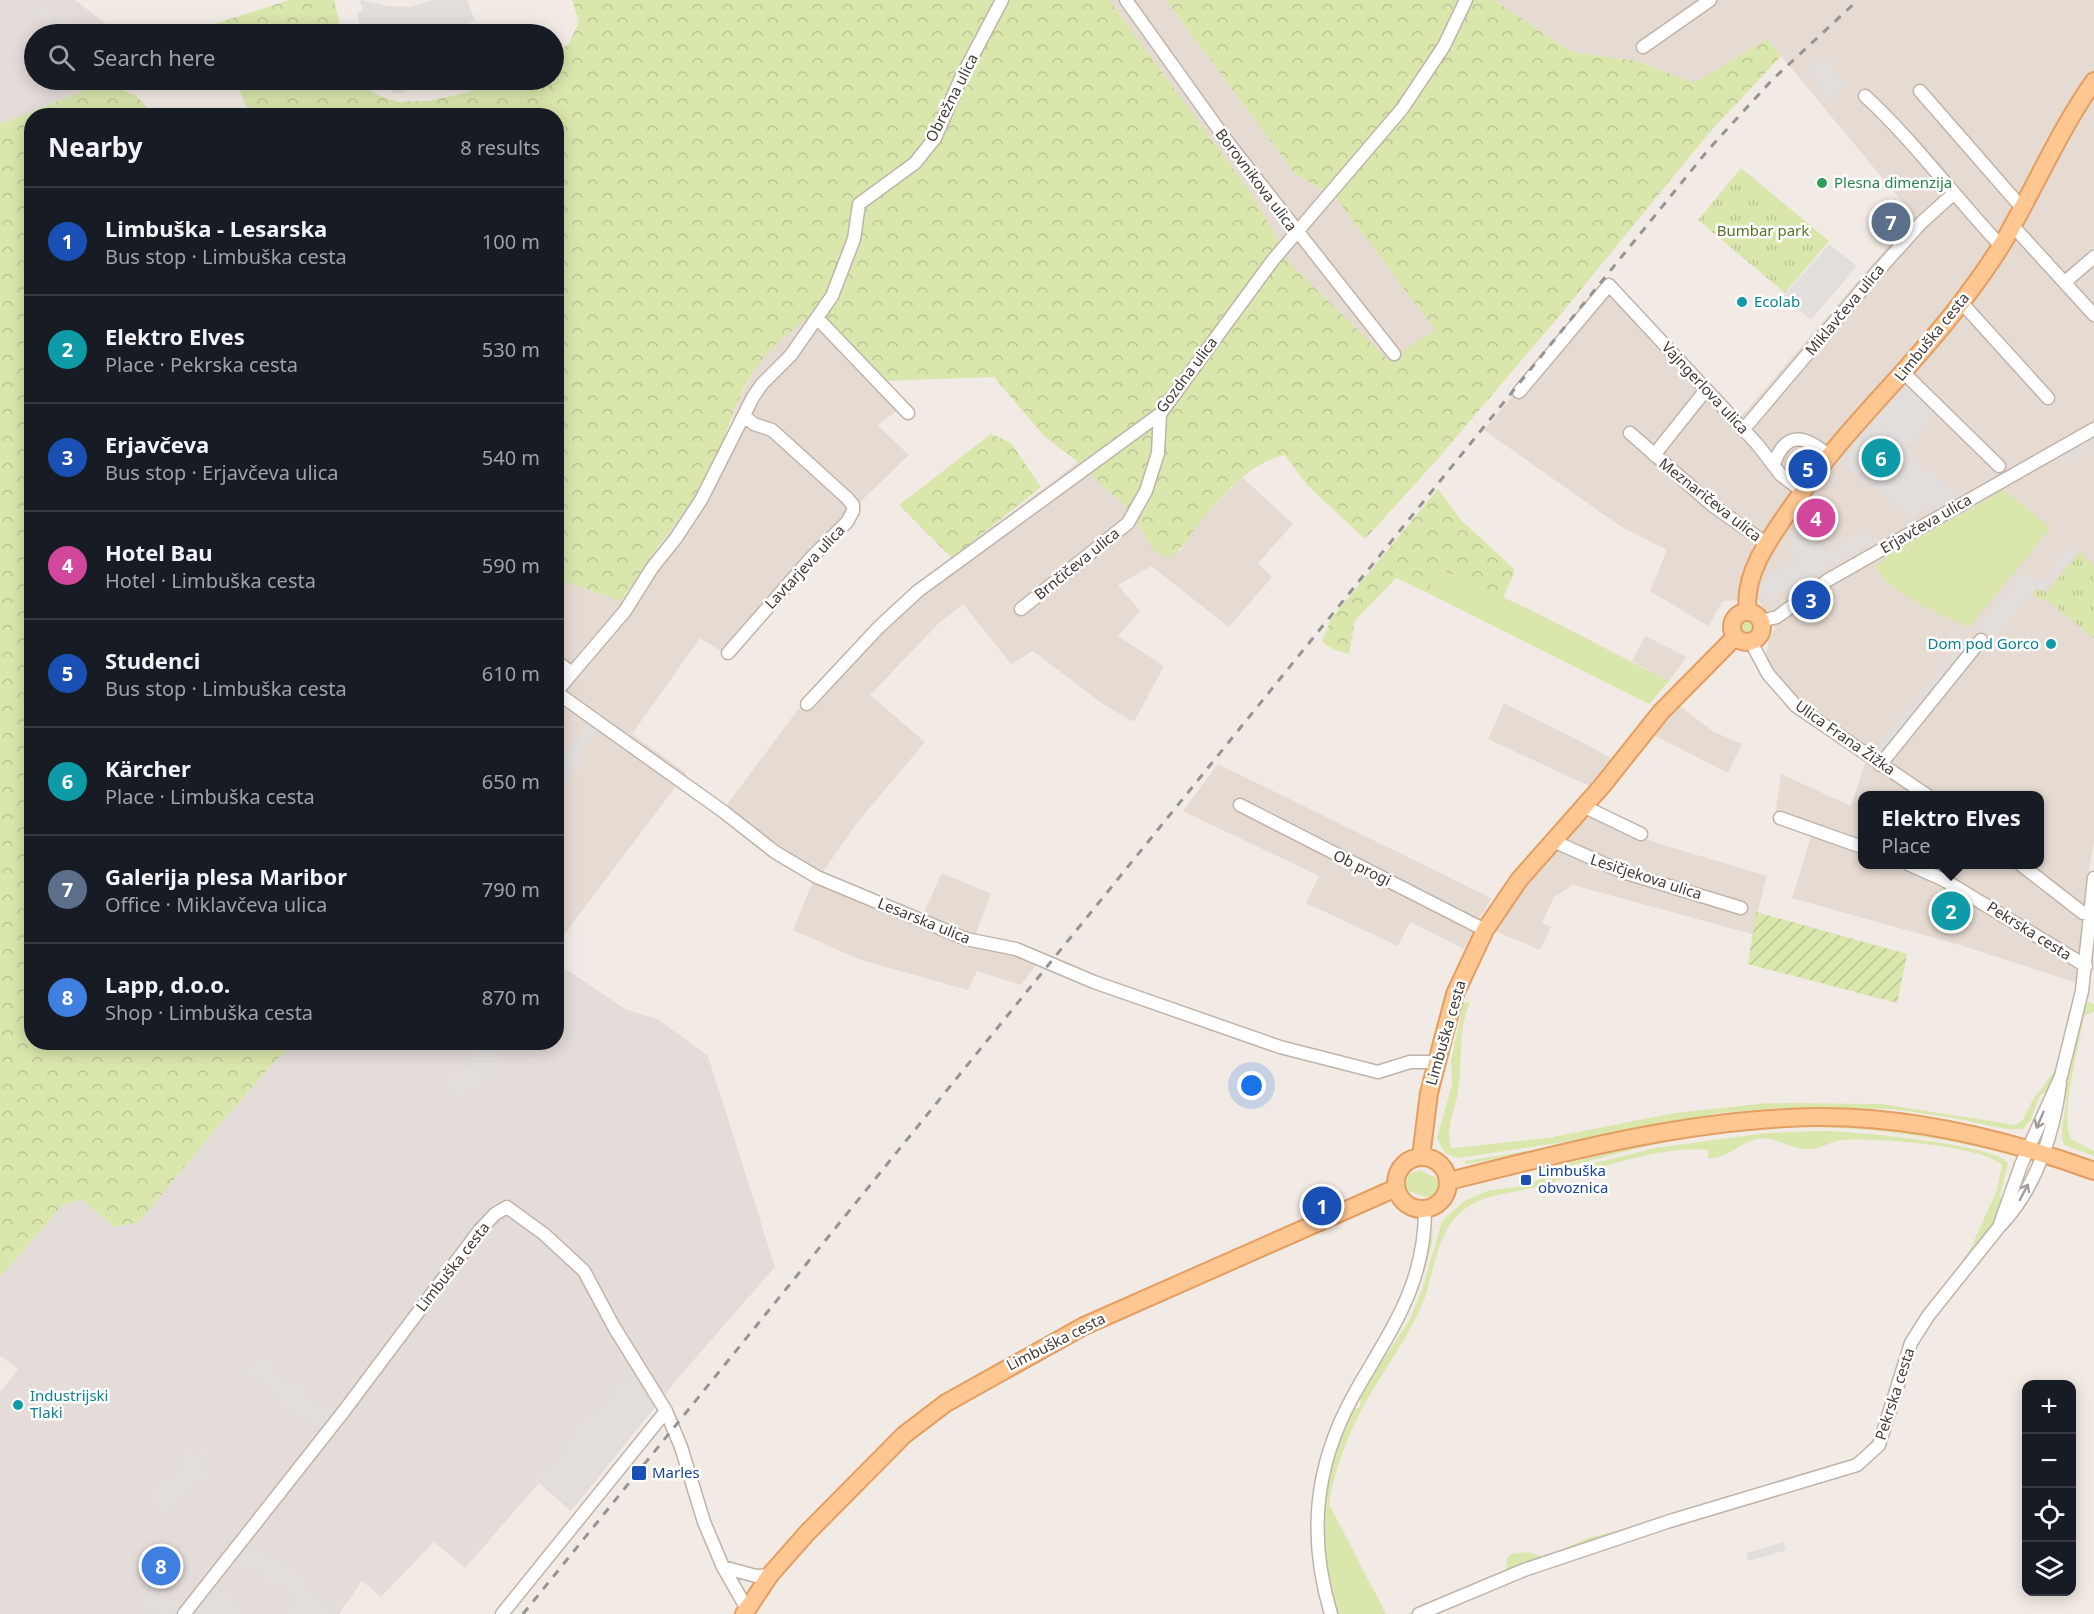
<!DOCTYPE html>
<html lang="en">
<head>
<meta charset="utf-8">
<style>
	:root { --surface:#171b24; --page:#20242c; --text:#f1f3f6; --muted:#9ea1a6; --line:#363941; --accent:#2563eb }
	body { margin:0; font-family:"Noto Sans",sans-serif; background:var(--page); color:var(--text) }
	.controls { position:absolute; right:18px; bottom:18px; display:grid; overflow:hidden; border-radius:12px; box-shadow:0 3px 15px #0003 }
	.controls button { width:54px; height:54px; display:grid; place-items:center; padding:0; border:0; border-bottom:2px solid var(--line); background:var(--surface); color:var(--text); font:30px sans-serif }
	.you { position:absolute; left:1252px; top:1086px; width:21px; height:21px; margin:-15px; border:4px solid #fff; border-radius:50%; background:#1a73e8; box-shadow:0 0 0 9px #1a73e833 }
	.badge { display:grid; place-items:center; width:39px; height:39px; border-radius:50%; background:var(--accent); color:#fff; font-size:20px; font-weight:700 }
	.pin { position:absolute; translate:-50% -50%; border:3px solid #fff; box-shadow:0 2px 6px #0006 }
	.popup { position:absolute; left:1858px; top:791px; width:186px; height:78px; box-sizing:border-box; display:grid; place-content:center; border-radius:12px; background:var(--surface); filter:drop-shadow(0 2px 4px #0005); font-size:20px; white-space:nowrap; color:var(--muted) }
	.popup b { font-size:22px; color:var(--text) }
	.popup::after { content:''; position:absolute; left:50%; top:100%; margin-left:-12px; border:12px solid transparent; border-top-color:var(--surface) }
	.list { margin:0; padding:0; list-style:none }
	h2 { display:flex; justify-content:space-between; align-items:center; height:78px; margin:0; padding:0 24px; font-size:26px }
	h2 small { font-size:20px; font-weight:400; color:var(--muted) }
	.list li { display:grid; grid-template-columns:39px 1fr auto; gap:18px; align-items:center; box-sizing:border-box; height:108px; padding:0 24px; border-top:2px solid var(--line) }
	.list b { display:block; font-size:22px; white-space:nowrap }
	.list p { margin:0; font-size:20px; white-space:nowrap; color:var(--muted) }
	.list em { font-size:20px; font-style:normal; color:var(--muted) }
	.icon { flex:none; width:33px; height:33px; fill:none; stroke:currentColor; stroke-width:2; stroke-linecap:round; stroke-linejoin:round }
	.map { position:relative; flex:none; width:2094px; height:1614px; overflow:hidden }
	.search { position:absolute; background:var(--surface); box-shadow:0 3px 15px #0003; left:24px; top:24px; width:540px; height:66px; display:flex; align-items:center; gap:15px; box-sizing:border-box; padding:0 21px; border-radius:33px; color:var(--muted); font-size:22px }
	.panel { position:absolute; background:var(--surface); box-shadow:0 3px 15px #0003; left:24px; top:108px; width:540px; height:942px; border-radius:24px }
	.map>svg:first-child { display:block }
</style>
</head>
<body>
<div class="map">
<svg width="2094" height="1614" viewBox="0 0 2094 1614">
	<defs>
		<pattern id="forest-crowns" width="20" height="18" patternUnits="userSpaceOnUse" patternTransform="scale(1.5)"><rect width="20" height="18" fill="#d9e6ac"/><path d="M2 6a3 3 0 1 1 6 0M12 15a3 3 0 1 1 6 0" fill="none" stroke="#bbc695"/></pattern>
		<pattern id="park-tufts" width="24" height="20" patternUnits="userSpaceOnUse" patternTransform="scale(1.5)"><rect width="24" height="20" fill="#d9e6ac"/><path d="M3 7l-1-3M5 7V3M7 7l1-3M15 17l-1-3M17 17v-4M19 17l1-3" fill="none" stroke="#bbc695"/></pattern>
		<pattern id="garden-furrows" width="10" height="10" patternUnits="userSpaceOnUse" patternTransform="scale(1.5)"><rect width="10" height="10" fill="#d9e6ac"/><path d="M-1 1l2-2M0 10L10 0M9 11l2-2" fill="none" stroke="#bbc695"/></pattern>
	</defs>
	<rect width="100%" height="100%" fill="#f2eae4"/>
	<!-- residential -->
	<path fill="#e6dbd2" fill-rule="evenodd" d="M1109,0H1166L1295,174L1336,198L1436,331L1389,361L1292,266L1253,196Z
		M1494,0H2094V840L2084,906L2077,983L1963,946L1792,898L1812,834L1775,818L1781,774L1851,806L1868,754L1798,702L1771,671L1765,659L1769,638L1775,629L1758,599L1723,601L1708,626L1650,591L1667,550L1620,526L1484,430L1611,279L1739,419L1914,216L1767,39L1695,83L1637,61L1572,52ZM1862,796H2040V864H1862Z
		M814,313L904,406L877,425L909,455L854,508L725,654L700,638L632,734L686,773L557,944V579L622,601L636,576L663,543L729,430L738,401L755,369L781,337Z
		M1078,462L1128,509L1155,552L1180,551L1204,516L1242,477L1293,524L1258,563L1272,577L1229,627L1151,566L1118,585L1140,611L1118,636L1164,666L1134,722L1103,704L1033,651L1011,664L963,604L938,624L870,695L925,742L857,823L822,873L922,917L942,873L991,894L974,938L1043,956L1021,985L977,971L968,990L861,960L793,930L814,879L720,814L805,700L916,586Z
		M1645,636L1687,657L1669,681L1632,661Z
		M1673,701L1714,732L1742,744L1728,773L1648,732Z
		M1504,703L1570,736L1611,758L1589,786L1488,739Z
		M1218,764L1491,898L1464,949L1410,922L1398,946L1306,903L1319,876L1183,811Z
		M1584,811L1657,843L1767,876L1752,934L1573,885L1554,897L1542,923L1551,927L1540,950L1488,928Z"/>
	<!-- industrial -->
	<path fill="#e4dcd9" d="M0,0H75L119,34H34V80H110L0,124Z
		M557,963L625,1009L659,1020L708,1056L775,1267L679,1377L571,1511L539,1483L465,1568L434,1542L381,1597L362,1581L339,1614H0V1392L18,1369L0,1356V1277L63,1205L82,1200L115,1227L139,1222L215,1130L273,1063L295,1043L556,1042Z"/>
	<!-- grass -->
	<path fill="#d9e6ac" d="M2004,490L2051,528L1969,627C1945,616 1884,592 1876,566L1892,553Z
		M1438,568L1531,610L1669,681L1649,704L1428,593Z
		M1739 627a9 9 0 1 1 18 0a9 9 0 1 1-18 0Z
		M1463,1002L1470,1003C1457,1029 1463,1064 1458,1092C1455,1109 1445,1129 1451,1147L1454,1148L1548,1138L1675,1113L1769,1103L1882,1104L2015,1125L2023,1120L2032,1101L2056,1069L2061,1047L2065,1048L2048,1091L2040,1095L2031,1119L2023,1129H2007L1953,1118L1892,1109L1777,1108L1719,1113L1584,1139L1457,1158L1445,1153L1437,1138L1452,1085L1451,1061Z
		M2089,1002L2094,1005V1011L2084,1016C2080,1042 2058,1121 2072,1140L2094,1151V1156L2064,1145C2059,1132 2064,1119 2066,1105C2066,1098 2064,1093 2065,1086L2084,1005Z
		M1884,1113L1944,1120L2006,1133L2007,1135L1885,1115L1535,1152L1466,1164L1465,1161L1585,1142Z
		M1855,1124L1944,1136L2005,1150L2000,1152C1896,1127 1791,1118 1684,1138C1636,1147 1590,1162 1543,1172C1559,1163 1582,1160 1600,1155C1687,1131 1765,1125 1855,1124Z
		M1821,1131C1849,1131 1995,1144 2008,1163L2000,1195L2003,1205L1996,1221L1929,1308L1879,1436L1860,1459L1497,1580L1413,1614H1407L1499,1575L1506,1570L1507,1559L1511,1554L1528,1552L1545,1557L1588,1538L1631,1528L1698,1505L1826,1469L1860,1455L1875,1436L1907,1338L1971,1248L1997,1190L2002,1165C1983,1145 1870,1137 1841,1140C1829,1142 1819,1150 1806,1149C1789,1149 1776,1136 1758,1139C1739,1142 1727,1160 1707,1158L1709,1150C1661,1144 1583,1173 1537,1187C1510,1194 1482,1193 1460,1213C1437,1233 1434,1272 1424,1300C1412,1329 1396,1352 1380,1378C1356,1416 1336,1459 1329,1504L1386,1614H1337C1332,1596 1327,1578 1323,1560C1314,1509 1332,1454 1353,1408H1359L1361,1402L1359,1398L1364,1389L1409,1321L1422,1290L1442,1221L1463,1202L1487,1191L1530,1185L1547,1175L1655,1148L1765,1133Z
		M1420,1170L1442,1181C1438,1209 1419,1193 1403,1189L1409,1174Z
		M1432,1230C1437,1246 1406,1326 1393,1340L1415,1293Z"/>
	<!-- forest -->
	<path fill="url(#forest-crowns)" d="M290,0H334L342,34H218L214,24Z
		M572,0H1109L1253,196L1292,266L1389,360L1435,330L1336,198L1295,174L1166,0H1494L1572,52L1637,61L1695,83L1767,39L1781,56L1709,133L1560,315L1435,462L1365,539L1308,486L1285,455C1253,461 1225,492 1205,516C1192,531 1185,547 1169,559L1155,552L1128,509L1078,462L1044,436L994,377L881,381L814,313C782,337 753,363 738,401C727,428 719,456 704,481C679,523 646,559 621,601L557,579L556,116L250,115L235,80H357L377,95L398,102L428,101L466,93L506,80H554V52L568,45L579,22Z
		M107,82L136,96L155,115L32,116V1042L295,1043L273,1063L215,1130L139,1222L115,1227L82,1200L63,1205L0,1277V124Z
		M991,434L1011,443L1041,487L952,558L899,505Z
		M1438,489L1461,520L1515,570L1503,598L1438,568L1428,593L1396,578L1355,620L1349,654L1335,650L1322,642L1331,619Z"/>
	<!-- park -->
	<path fill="url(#park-tufts)" d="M1741,168L1829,241L1785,293L1698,220Z
		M2080,552L2094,566V639L2050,602L2033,596L2037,590L2047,592Z"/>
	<!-- garden -->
	<path fill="url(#garden-furrows)" d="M1756,912L1907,954L1897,1003L1748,964Z"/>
	<!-- parking -->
	<path fill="#e2dedc" d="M360,0L387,6L409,7L435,0H467L475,21L432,34H363L358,19V12L363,10Z
		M44,7L57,22L63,17L78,34H57L38,13Z
		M1825,58L1848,86L1830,100L1808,72Z
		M377,80H422L402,85L404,93H394Z
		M1829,244L1857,266L1811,320L1783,297Z
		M1906,384L1935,410L1920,433L1904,447L1919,460L1916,464L1926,473L1931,471L1957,496L1929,512L1924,508L1911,517L1838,460L1875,415Z
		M2083,445L2088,449L2064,464L2059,459Z
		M1863,530L1875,540L1770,601H1766L1759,592L1764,578L1796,561L1790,548L1796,544L1792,534L1798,531L1826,552Z
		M2072,543L2079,549L2045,589L2036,587L1990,643L1974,632L2023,572L2032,579L2042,581Z
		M1963,642L1971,647L1886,750L1879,744Z
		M588,724L598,732L577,759L582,763L557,796V764Z
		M479,1045L500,1057L477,1088L467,1091L461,1098L446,1087L455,1077L461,1080Z
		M257,1358L286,1381L275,1394L247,1371Z
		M633,1376L652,1407L570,1507L540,1478L620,1386Z
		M289,1383L332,1414L320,1430L279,1397Z
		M194,1448L205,1456L203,1474L172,1511L155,1498Z
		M248,1538L336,1613L335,1614H284L295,1595L236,1556Z
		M1783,1542L1786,1550L1749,1561L1746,1553Z
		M214,1587L242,1609L239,1614H192Z
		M150,1591L176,1611L174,1614L134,1612Z"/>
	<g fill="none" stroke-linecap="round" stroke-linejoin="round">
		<!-- minor casing -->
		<g stroke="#c0b3a9" stroke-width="15">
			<path id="minor" d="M1126,0L1229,144L1394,354
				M1643,47L1710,0
				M1920,91L2022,208
				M1865,96C1914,141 1954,196 2000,245
				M2013,226L2094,315
				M2065,282L2094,257
				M1961,302L2048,398
				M818,319L908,413
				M1904,373L1999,466
				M1519,392L1609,285L1757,444L1781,475L1802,491
				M1743,430L1877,272L1921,223L1952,195
				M1630,433L1712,505L1767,544
				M1654,455L1705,391
				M1774,464C1786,429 1807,436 1830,457
				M1021,609L1128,523L1146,491L1158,453L1160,414
				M1761,621L1777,617L1828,580L2094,429
				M1751,642L1768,674L1796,706L1928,796
				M728,653L812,557L847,522L853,511V505L847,498L772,430L754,424L744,416
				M556,661L572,673
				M556,692L724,812L775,852L817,877L966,939L1016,949L1094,982L1280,1047L1378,1072L1410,1062H1438
				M556,692L625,611L652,568L676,538L701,500L753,397L762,384L791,355L832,296L854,239L859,204L915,163L935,138L961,78L1002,0
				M807,704L879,627L918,591L1160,414L1273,260L1402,109L1444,46L1466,0
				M1880,765L1981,640
				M1240,805L1485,930
				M1585,807L1641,834
				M1780,818L1862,847
				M1553,841L1623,872L1741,908
				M1908,864L1944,880L2086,966
				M2020,864L2083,913L2091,915
				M2001,1225C2036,1188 2054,1133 2060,1083
				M747,1609L723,1567L756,1576L770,1575
				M184,1614L344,1411L479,1231L495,1214L507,1207L544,1234L584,1271L614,1327L666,1411L681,1447L704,1522L723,1567
				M502,1614L666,1411
				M1331,1614C1308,1538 1314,1468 1352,1398C1388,1333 1425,1288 1425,1210
				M1419,1614L1524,1570L1670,1521L1857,1465L1879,1445L1911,1343L1928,1316L1999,1227L2021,1165L2061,1076L2082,991L2094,878"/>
		</g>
		<!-- major casing -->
		<g stroke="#e39e61" stroke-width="20">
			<path id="major" d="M1748,611C1742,571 1776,530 1798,498C1845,428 1910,371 1961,303C1980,278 2000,251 2014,223C2040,176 2063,125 2094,81
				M1732 627a15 15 0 1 1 30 0a15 15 0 1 1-30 0Z
				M1396 1183a26 26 0 1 1 52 0a26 26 0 1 1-52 0Z
				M1421,1157L1429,1093L1442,1043L1455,994L1485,930L1519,880L1602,786L1661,712L1735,637
				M1449,1181C1568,1151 1691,1119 1815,1117C1909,1116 2006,1139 2094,1171
				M744,1614L770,1575L807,1533L904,1435L946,1403L1084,1326L1396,1188"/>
		</g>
		<!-- minor -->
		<use href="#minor" stroke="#fff" stroke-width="12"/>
		<!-- major -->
		<use href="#major" stroke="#fec691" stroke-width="16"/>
		<!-- rail -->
		<path stroke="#949494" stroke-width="3" stroke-dasharray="8 8" stroke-linecap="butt" d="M523,1614L1708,150L1772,80L1858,0"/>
	</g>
	<!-- one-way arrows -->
	<defs><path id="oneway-shaft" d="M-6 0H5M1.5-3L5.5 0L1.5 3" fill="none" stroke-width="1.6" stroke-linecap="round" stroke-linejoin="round" transform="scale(1.5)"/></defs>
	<g stroke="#a29c9a">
		<use href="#oneway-shaft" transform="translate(2040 1120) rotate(113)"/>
		<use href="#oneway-shaft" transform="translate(2024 1192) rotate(-62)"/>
	</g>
	<!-- markers -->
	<circle fill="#2e9e5b" stroke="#fff" stroke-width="2" cx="1822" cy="183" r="6"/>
	<g fill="#0f9aa8" stroke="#fff" stroke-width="2">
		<circle cx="1742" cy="302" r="6"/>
		<circle cx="2051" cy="644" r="6"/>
		<circle cx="18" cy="1405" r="6"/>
	</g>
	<g fill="#1a4fb4" stroke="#fff" stroke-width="2">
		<rect x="1520" y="1174" width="12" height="12" rx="3"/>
		<rect x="631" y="1465" width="16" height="16" rx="3"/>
	</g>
	<g text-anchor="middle" stroke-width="5" stroke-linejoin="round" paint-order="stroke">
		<!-- street labels -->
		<g font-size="15" fill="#443a34" stroke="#fff">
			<text transform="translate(952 98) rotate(-63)" y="5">Obrežna ulica</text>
			<text transform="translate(1256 180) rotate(53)" y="5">Borovnikova ulica</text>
			<text transform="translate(1845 310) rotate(-50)" y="5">Miklavčeva ulica</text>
			<text transform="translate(1932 337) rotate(-51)" y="5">Limbuška cesta</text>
			<text transform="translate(1187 375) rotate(-53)" y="5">Gozdna ulica</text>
			<text transform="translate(1705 388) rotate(47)" y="5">Vajngerlova ulica</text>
			<text transform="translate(1710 500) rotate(38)" y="5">Meznaričeva ulica</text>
			<text transform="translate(1926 524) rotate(-30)" y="5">Erjavčeva ulica</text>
			<text transform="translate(1077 564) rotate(-39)" y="5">Brnčičeva ulica</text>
			<text transform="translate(805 567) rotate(-47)" y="5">Lavtarjeva ulica</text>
			<text transform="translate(1845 738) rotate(35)" y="5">Ulica Frana Žižka</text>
			<text transform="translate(1362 868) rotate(26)" y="5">Ob progi</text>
			<text transform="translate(1646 877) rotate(18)" y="5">Lesičjekova ulica</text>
			<text transform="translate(924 921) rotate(22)" y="5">Lesarska ulica</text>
			<text transform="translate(2029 931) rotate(32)" y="5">Pekrska cesta</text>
			<text transform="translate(1446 1033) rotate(-74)" y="5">Limbuška cesta</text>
			<text transform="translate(453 1267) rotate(-52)" y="5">Limbuška cesta</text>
			<text transform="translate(1056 1342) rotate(-27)" y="5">Limbuška cesta</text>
			<text transform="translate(1895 1394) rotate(-72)" y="5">Pekrska cesta</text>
		</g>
		<!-- leisure labels -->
		<g font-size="15" fill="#27864d" stroke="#fff" text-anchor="start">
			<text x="1834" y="188">Plesna dimenzija</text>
		</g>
		<!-- park labels -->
		<g font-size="15" fill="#567528" stroke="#fff">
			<text x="1763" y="236">Bumbar park</text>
		</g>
		<!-- culture labels -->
		<g font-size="15" fill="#0d838f" stroke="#fff" text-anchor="start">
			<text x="1754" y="307">Ecolab</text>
			<text x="2039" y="649" text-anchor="end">Dom pod Gorco</text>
			<text x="30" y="1401">Industrijski<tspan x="30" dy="17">Tlaki</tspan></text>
		</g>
		<!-- transit labels -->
		<g font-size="15" fill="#164399" stroke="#fff" text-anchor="start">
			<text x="1538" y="1176">Limbuška<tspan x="1538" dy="17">obvoznica</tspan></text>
			<text x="652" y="1478">Marles</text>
		</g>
	</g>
</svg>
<div class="controls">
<button>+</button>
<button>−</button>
<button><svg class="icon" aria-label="locate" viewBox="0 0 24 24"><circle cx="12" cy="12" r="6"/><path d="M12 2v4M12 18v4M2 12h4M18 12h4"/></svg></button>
<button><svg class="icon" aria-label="layers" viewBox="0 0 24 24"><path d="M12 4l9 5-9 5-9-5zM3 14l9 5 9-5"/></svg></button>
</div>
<div class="you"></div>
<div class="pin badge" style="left:1322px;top:1206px;background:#1a4fb4">1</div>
<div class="pin badge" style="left:1951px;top:911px;background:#0f9aa8">2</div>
<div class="popup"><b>Elektro Elves</b>Place</div>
<div class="pin badge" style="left:1811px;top:600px;background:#1a4fb4">3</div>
<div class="pin badge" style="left:1816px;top:518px;background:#d1479c">4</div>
<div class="pin badge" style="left:1808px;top:469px;background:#1a4fb4">5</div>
<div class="pin badge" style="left:1881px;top:458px;background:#0f9aa8">6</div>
<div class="pin badge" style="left:1891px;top:222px;background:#5c6f8a">7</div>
<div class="pin badge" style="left:161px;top:1566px;background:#3f7fe0">8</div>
<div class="search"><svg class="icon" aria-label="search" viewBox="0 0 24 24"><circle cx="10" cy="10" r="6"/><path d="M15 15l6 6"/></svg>Search here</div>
<section class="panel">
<h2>Nearby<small>8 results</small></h2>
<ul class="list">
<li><span class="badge" style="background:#1a4fb4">1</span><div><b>Limbuška - Lesarska</b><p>Bus stop · Limbuška cesta</p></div><em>100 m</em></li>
<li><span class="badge" style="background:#0f9aa8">2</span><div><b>Elektro Elves</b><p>Place · Pekrska cesta</p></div><em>530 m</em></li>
<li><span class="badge" style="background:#1a4fb4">3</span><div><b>Erjavčeva</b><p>Bus stop · Erjavčeva ulica</p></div><em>540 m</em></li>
<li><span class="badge" style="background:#d1479c">4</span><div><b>Hotel Bau</b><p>Hotel · Limbuška cesta</p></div><em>590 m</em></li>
<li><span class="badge" style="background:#1a4fb4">5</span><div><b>Studenci</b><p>Bus stop · Limbuška cesta</p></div><em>610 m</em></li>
<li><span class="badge" style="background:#0f9aa8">6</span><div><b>Kärcher</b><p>Place · Limbuška cesta</p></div><em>650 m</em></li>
<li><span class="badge" style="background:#5c6f8a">7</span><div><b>Galerija plesa Maribor</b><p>Office · Miklavčeva ulica</p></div><em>790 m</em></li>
<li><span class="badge" style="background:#3f7fe0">8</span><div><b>Lapp, d.o.o.</b><p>Shop · Limbuška cesta</p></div><em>870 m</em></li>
</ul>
</section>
</div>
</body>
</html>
